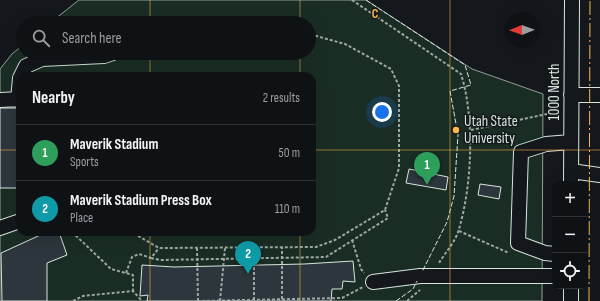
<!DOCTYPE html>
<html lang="en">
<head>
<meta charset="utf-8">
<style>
	:root { --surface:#0f1215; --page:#1d2022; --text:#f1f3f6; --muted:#9b9ea0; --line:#2f3234; --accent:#ffb74d }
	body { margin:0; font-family:"Sofia Sans Condensed",sans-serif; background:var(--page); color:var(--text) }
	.controls { position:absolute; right:12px; bottom:12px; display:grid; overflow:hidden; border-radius:8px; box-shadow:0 4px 16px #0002 }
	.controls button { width:36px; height:36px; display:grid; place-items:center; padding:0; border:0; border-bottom:1px solid var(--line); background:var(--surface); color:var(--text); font:20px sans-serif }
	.compass { position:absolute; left:504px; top:12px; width:36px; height:36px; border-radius:50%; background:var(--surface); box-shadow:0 4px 16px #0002; rotate:269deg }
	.you { position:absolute; left:382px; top:112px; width:14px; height:14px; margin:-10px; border:3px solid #fff; border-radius:50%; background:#1a73e8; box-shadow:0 0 0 6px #1a73e833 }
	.badge { display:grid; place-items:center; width:26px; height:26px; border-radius:50%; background:var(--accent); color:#fff; font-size:13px; font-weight:700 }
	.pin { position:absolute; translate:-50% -33px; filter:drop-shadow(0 1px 2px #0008) }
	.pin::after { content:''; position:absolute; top:21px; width:14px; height:12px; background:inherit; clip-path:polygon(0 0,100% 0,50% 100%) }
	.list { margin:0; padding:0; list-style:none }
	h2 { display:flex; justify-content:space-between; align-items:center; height:52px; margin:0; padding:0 16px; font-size:17px }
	h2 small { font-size:13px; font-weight:400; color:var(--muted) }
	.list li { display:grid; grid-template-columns:26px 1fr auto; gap:12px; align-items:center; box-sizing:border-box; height:56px; padding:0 16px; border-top:1px solid var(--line) }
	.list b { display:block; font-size:15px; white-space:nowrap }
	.list p { margin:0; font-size:13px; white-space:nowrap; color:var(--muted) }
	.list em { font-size:13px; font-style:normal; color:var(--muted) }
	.icon { flex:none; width:22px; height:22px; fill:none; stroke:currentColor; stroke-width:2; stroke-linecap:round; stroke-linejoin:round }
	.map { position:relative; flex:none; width:600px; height:301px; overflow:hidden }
	.search { position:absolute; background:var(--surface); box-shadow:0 4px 16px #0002; left:16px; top:16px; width:300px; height:44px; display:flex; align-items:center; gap:10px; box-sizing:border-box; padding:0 14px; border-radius:22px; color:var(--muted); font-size:15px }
	.panel { position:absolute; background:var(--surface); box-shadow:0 4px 16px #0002; left:16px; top:72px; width:300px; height:164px; border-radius:12px }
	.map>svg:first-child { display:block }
</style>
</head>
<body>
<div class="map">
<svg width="600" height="301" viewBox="0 0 600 301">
	<rect width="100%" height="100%" fill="#14181c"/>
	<!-- green -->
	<path fill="#1a2d24" stroke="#939e99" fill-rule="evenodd" d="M79,0H366L472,69L543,94L542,301H0V69L12,54L23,45V53H309V23H50ZM20,76H312V232H20Z"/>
	<!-- building -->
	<path fill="#2c363c" stroke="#d8e6dc" d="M0,108H20V188H0Z
		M409,169L448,177L446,190L406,183Z
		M480,184L501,187L499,199L478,195Z
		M47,232H59L67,255L47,263V301H2L1,253Z
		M353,261L355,282L343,281L342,289H332L331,301H147L148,295L140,296L142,265L174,267L304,264Z"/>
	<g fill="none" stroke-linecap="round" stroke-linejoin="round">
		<!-- minor casing -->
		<g stroke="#d8e6dc" stroke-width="16">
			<path id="minor" d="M21,76L26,66L42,59L104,56L113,53
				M571,95H600
				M0,100L20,99
				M18,100L20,78
				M571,171L600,175
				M571,184L572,0
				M0,228L20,221
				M555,254L545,253L518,243L521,152L546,144L571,142
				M373,282L420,276H555
				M571,301V286"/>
		</g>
		<!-- path -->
		<path stroke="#9da8a2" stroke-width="2" stroke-dasharray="3 2" stroke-linecap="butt" d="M352,0L461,74C475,118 472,185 459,229C456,241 445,253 439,263
			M471,130L547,114
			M459,231L509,253
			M72,232L111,269L133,275V291
			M138,236L159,248L316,247L335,240L385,210L399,168V86L391,69L345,44L309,34
			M352,240L361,269L364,273
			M254,247V300
			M197,248L198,301
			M151,258L160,260L326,257L388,218L385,210
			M126,273L132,257L139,254L151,258L159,248
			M282,299V247
			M73,301L83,296L133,291L142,301
			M197,301L342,298L363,287
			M220,301L225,248
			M407,301L420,290"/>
		<!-- minor -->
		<use href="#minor" stroke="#14181c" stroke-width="14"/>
		<!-- fence -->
		<path stroke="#d8e6dc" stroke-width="1" stroke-dasharray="5 2" stroke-linecap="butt" d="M366,0L465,65L471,85L450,91L458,135L454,196L447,222L422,272
			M396,301L413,289L417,281"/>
		<!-- power -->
		<path stroke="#ffb74d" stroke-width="1" stroke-dasharray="14 3 2 3" stroke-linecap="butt" d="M589,301L590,0"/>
	</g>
	<!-- grid -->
	<path fill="none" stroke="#ffb74d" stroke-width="1" stroke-opacity="0.55" d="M150,0V23M300,0V23M450,0V301M150,53V76M300,53V76M0,150H20M312,150H600M150,232V301M300,232V301"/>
	<!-- markers -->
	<circle fill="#ffb74d" stroke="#14181c" stroke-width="1.5" cx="456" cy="130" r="4"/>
	<g text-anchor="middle" stroke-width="3" stroke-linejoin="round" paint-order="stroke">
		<!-- street labels -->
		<g font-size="15" fill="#d8e6dc" stroke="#14181c">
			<text transform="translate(554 92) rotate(-90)" y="5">1000 North</text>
		</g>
		<!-- poi labels -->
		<g font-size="15" fill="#d8e6dc" stroke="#14181c" text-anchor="start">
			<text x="464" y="126">Utah State<tspan x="464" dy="17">University</tspan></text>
		</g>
	</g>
	<g font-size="13" text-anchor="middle" font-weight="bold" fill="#ffb74d" stroke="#14181c" stroke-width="3" stroke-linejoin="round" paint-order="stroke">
		<text x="375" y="18">C</text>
	</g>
</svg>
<div class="controls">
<button>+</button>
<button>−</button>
<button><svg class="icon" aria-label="locate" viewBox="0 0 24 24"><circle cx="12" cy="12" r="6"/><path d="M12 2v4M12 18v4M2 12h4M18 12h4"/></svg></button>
</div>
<svg class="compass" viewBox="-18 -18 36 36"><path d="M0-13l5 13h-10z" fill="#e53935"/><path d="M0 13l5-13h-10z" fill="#9b9ea0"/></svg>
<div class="you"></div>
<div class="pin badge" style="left:427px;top:185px;background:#2e9e5b">1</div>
<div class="pin badge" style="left:248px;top:274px;background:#0f9aa8">2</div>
<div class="search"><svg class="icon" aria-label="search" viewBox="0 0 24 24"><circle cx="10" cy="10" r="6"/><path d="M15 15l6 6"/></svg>Search here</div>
<section class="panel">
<h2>Nearby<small>2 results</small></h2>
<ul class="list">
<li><span class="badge" style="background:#2e9e5b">1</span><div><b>Maverik Stadium</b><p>Sports</p></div><em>50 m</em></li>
<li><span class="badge" style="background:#0f9aa8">2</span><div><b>Maverik Stadium Press Box</b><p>Place</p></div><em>110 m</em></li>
</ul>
</section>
</div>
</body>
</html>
